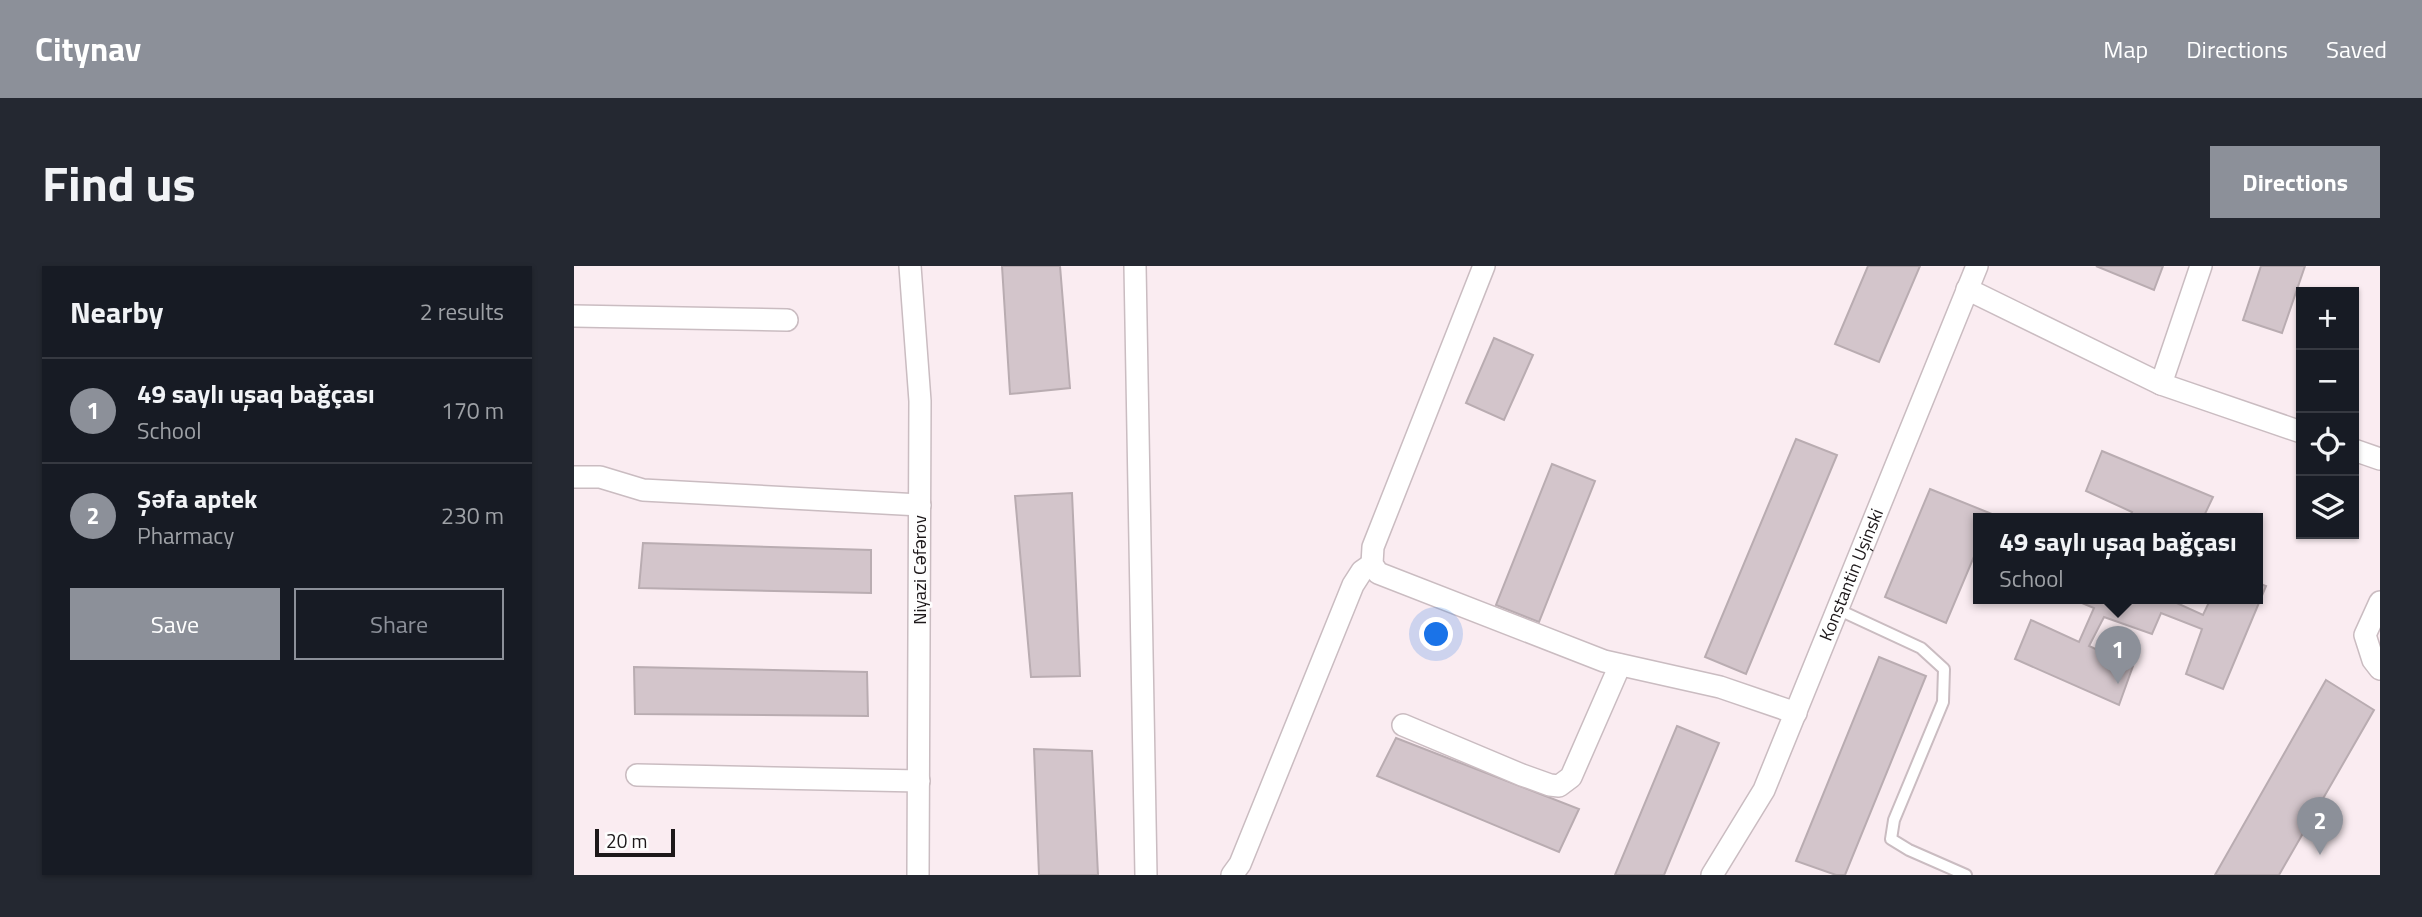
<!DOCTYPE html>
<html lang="en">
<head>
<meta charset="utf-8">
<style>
	:root { --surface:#171b24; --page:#242831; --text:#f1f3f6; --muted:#9ea1a6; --line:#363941; --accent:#8c9099 }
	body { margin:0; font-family:"Titillium Web",sans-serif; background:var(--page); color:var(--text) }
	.controls { position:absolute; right:21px; top:21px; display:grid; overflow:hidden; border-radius:0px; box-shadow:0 2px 5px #0004 }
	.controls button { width:63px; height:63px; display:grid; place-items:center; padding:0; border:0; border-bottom:2px solid var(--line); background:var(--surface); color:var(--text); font:35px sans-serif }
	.scale { position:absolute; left:21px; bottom:18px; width:80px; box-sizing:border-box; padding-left:7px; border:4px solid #1d181a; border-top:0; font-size:19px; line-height:24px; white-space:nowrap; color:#1d181a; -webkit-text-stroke:5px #fefefe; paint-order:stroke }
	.you { position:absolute; left:863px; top:369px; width:24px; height:24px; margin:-18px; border:5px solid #fff; border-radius:50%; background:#1a73e8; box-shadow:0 0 0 10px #1a73e833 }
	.badge { display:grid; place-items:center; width:46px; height:46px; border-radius:50%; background:var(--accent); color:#fff; font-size:23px; font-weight:700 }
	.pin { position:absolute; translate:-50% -58px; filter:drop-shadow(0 2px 4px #0008) }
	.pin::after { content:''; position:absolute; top:37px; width:24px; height:21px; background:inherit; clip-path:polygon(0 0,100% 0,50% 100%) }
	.popup { position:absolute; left:1399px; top:247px; width:290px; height:91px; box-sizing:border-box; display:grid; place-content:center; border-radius:0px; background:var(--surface); filter:drop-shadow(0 2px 5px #0005); font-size:23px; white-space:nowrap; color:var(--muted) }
	.popup b { font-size:26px; color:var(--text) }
	.popup::after { content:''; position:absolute; left:50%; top:100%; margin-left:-14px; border:14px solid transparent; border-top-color:var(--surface) }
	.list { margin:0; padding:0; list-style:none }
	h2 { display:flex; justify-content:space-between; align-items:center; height:91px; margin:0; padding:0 28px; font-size:30px }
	h2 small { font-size:23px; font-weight:400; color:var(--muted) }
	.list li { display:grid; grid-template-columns:46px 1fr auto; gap:21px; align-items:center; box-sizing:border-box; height:105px; padding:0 28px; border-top:2px solid var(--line) }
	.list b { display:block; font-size:26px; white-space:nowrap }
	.list p { margin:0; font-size:23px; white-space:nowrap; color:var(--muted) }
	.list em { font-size:23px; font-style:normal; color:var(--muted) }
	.actions { display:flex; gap:14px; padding:21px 28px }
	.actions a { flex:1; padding:16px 0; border:2px solid var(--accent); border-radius:0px; text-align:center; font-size:24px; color:var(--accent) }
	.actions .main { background:var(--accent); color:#fff }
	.icon { flex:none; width:38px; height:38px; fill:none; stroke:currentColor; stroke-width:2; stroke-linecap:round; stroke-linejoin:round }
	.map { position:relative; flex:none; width:1806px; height:609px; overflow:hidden; border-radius:0px }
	header { display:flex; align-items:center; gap:42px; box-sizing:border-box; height:98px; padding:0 35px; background:var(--accent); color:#fff }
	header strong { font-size:33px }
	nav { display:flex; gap:38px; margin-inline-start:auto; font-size:24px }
	.intro { display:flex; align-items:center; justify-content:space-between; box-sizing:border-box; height:168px; padding:0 42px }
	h1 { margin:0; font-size:49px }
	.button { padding:18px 32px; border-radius:0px; background:var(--accent); color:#fff; font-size:24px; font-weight:700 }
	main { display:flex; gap:42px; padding:0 42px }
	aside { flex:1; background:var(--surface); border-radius:0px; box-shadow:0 2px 5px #0004 }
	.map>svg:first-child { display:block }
</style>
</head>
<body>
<header>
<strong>Citynav</strong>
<nav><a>Map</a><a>Directions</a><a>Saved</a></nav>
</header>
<div class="intro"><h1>Find us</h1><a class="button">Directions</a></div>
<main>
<aside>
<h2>Nearby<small>2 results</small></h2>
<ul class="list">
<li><span class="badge">1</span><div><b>49 saylı uşaq bağçası</b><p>School</p></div><em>170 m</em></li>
<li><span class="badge">2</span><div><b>Şəfa aptek</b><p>Pharmacy</p></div><em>230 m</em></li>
</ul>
<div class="actions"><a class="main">Save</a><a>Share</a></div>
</aside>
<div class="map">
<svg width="1806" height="609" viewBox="0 0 1806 609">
	<rect width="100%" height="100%" fill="#faecf1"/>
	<!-- building -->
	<path fill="#d3c5cb" stroke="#b9acb1" stroke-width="2" d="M428,0H486L496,122L436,128Z
		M1294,0H1346L1305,96L1261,78Z
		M1522,0H1589L1580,24Z
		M1687,0H1731L1708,67L1669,54Z
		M920,72L959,89L930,154L892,137Z
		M1222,173L1263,189L1172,408L1131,391Z
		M1528,185L1639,231L1629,252H1555L1558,246L1512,225Z
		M978,198L1021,215L965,356L922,339Z
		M1356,223L1418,248L1416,252H1404V281L1372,357L1311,331Z
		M498,227L506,410L457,411L441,230Z
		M69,277L297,284V327L65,322Z
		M1684,317L1692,320L1649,423L1612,408L1628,363L1587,347L1578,368L1530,351L1515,380L1559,400L1545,439L1441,393L1457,354L1505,376L1520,342L1496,332H1597L1596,334L1629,349L1637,332H1684Z
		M1305,391L1352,410L1271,609H1262L1222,595Z
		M60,401L293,406L294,450L61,448Z
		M1752,414L1800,444L1705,609H1641Z
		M1103,460L1145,477L1090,609H1041Z
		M822,472L1005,543L985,586L803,510Z
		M460,483L518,485L524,609H465Z"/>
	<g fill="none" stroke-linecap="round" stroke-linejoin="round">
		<!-- service casing -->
		<g stroke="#cabcc1" stroke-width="14">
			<path id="service" d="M1263,343L1347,382L1370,403L1369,436L1320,554L1317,573L1335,584L1392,609"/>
		</g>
		<!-- minor casing -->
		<g stroke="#cabcc1" stroke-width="24">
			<g id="minor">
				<path d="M336,0L346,135L344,609"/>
				<path d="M561,0L572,609"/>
				<path d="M910,0L799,281L798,298L804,307L1030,395L1146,421L1222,447"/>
				<path d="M1393,23L1587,118L1727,166"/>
				<path d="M0,50L213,54"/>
				<path d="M1587,118L1627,0"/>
				<path d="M1780,184L1806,193"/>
				<path d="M0,211H26L69,224L346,239"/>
				<path d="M1806,336L1791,369L1799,394L1806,403"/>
				<path d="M829,459L948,509L976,519L985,520L997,511L1046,399"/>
				<path d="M63,509L345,515"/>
				<path d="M658,609L666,598L779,319L788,305L798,298"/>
				<path id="s1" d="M1138,609L1190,524L1403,0"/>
			</g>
		</g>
		<!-- service -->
		<use href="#service" stroke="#fff" stroke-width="10"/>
		<!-- minor -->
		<use href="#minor" stroke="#fff" stroke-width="21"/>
	</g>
	<g text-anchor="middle" stroke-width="5" stroke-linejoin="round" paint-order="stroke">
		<!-- street labels -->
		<g font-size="18" fill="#1d181a" stroke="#fefefe">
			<text transform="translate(346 304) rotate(-90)" y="6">Niyazi Cəfərov</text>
			<text dy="6" stroke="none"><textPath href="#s1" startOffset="332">Konstantin Uşinski</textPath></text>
		</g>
	</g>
</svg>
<div class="controls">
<button>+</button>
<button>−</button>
<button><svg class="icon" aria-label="locate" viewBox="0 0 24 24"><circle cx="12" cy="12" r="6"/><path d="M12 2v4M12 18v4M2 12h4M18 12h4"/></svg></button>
<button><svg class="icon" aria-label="layers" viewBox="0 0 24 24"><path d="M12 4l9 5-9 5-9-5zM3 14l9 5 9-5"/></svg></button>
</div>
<div class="scale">20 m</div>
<div class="you"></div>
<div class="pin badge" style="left:1544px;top:418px">1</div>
<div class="popup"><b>49 saylı uşaq bağçası</b>School</div>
<div class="pin badge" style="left:1746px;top:589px">2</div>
</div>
</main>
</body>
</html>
